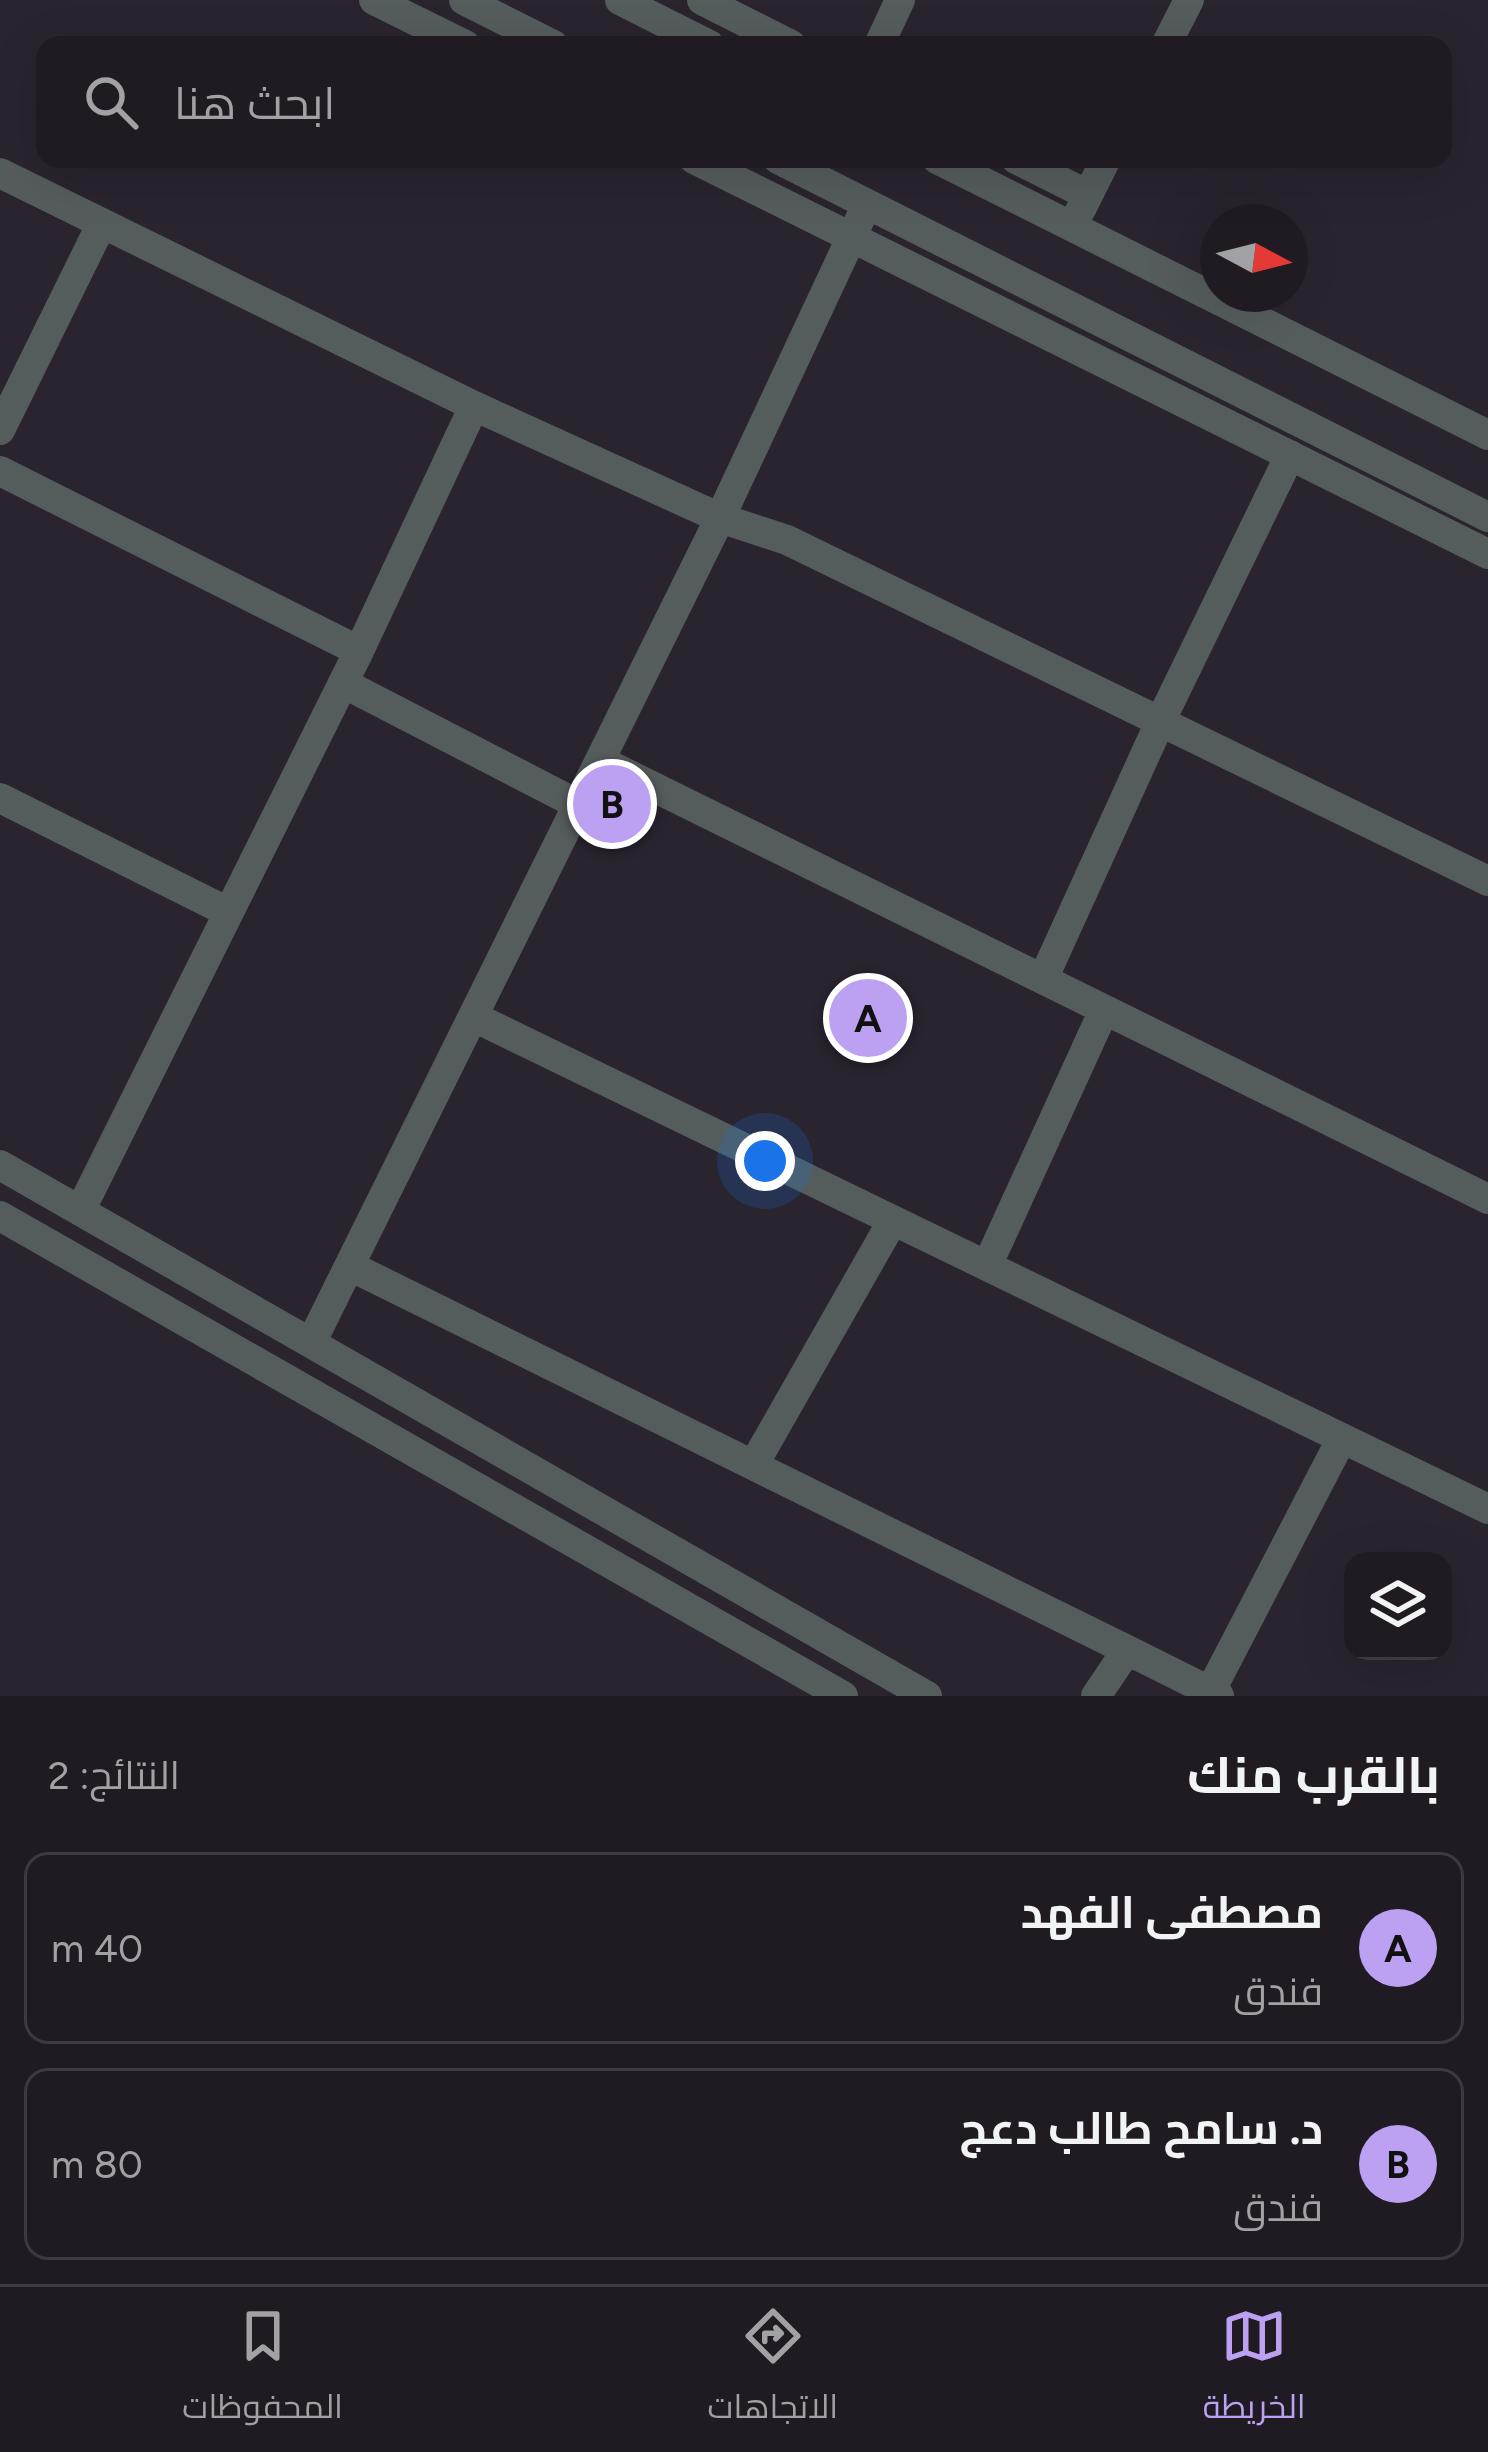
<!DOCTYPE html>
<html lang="ar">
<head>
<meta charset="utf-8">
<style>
	:root { --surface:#201b23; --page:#2d2830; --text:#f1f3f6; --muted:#a2a1a6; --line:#3d3941; --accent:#bca0f2 }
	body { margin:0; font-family:Figtree,Cairo,sans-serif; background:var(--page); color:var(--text); direction:rtl }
	.controls { position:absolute; right:36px; bottom:36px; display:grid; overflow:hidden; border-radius:24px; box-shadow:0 12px 48px #0002 }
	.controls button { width:108px; height:108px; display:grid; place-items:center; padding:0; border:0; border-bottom:3px solid var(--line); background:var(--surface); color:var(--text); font:60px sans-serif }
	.compass { position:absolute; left:1200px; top:204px; width:108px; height:108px; border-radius:50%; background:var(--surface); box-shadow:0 12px 48px #0002; rotate:97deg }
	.you { position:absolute; left:765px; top:1161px; width:42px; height:42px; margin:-30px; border:9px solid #fff; border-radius:50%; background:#1a73e8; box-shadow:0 0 0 18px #1a73e833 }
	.badge { display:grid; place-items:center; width:78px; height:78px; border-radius:50%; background:var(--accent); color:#111; font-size:39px; font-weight:700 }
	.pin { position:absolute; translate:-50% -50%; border:6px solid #fff; box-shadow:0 3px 12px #0006 }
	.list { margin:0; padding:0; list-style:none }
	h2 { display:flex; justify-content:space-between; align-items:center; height:156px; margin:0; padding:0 48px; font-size:51px }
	h2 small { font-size:39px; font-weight:400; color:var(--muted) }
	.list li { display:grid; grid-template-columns:78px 1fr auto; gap:36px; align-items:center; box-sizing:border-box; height:192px; margin:0 24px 24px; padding:0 24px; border:3px solid var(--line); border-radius:24px }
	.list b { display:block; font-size:45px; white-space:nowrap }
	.list p { margin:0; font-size:39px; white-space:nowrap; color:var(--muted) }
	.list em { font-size:39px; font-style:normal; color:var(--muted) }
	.icon { flex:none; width:66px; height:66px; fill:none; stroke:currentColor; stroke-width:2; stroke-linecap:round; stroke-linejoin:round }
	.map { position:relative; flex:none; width:1488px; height:1696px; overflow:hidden; direction:ltr }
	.search { position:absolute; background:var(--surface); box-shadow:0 12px 48px #0002; left:36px; right:36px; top:36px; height:132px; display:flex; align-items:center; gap:30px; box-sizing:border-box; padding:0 42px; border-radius:24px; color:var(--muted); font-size:45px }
	.sheet { height:588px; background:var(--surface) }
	nav { display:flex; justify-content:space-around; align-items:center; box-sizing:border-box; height:168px; border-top:3px solid var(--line); background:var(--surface); font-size:33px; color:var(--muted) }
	nav a { display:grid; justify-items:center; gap:6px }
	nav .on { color:var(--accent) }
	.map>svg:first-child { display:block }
</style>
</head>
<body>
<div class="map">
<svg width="1488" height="1696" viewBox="0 0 1488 1696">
	<rect width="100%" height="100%" fill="#2a242f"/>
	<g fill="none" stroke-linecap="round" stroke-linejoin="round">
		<!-- minor -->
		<path stroke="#555d5c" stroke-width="30" d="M374,0L465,45
			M464,0L553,45
			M620,0L709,45
			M702,0L791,45
			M879,45L900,0
			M1166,45L1189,0
			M694,159L1488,554
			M778,159L1488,517
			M937,159L1488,435
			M1016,159L1088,195
			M0,173L474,406L720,518L867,204
			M1080,211L1106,159
			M0,430L102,223
			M0,471L359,651
			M343,683L579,805
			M601,761L1488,1199
			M0,798L228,912
			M1043,979L1161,720L1290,455
			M474,1017L1488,1509
			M0,1165L927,1696
			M80,1211L359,651L474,406
			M0,1216L843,1696
			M350,1266L1127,1650L1096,1696
			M987,1266L1104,1010
			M311,1343L720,518L787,540L1488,881
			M754,1464L893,1220
			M1127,1650L1219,1696
			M1210,1692L1342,1438"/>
	</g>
</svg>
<div class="controls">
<button><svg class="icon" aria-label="layers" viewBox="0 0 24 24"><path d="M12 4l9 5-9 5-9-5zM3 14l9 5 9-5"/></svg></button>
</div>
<svg class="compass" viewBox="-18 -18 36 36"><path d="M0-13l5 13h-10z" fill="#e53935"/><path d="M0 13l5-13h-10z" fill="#a2a1a6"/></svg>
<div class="you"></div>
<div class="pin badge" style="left:868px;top:1018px">A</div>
<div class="pin badge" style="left:612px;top:804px">B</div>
<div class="search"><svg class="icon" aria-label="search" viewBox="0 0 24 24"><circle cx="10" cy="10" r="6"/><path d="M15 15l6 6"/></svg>ابحث هنا</div>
</div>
<section class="sheet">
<h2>بالقرب منك<small>النتائج: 2</small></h2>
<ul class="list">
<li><span class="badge">A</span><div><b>مصطفى الفهد</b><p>فندق</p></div><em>40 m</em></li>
<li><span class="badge">B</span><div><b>د. سامح طالب دعج</b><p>فندق</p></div><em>80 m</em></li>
</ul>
</section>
<nav>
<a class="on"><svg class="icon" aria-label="map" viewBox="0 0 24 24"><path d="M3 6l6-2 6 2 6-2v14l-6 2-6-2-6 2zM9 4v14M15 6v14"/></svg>الخريطة</a>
<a><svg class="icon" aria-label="directions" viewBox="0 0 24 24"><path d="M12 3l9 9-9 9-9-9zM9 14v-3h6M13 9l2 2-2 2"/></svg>الاتجاهات</a>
<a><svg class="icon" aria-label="saved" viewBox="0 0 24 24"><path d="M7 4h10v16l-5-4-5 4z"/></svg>المحفوظات</a>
</nav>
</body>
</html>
